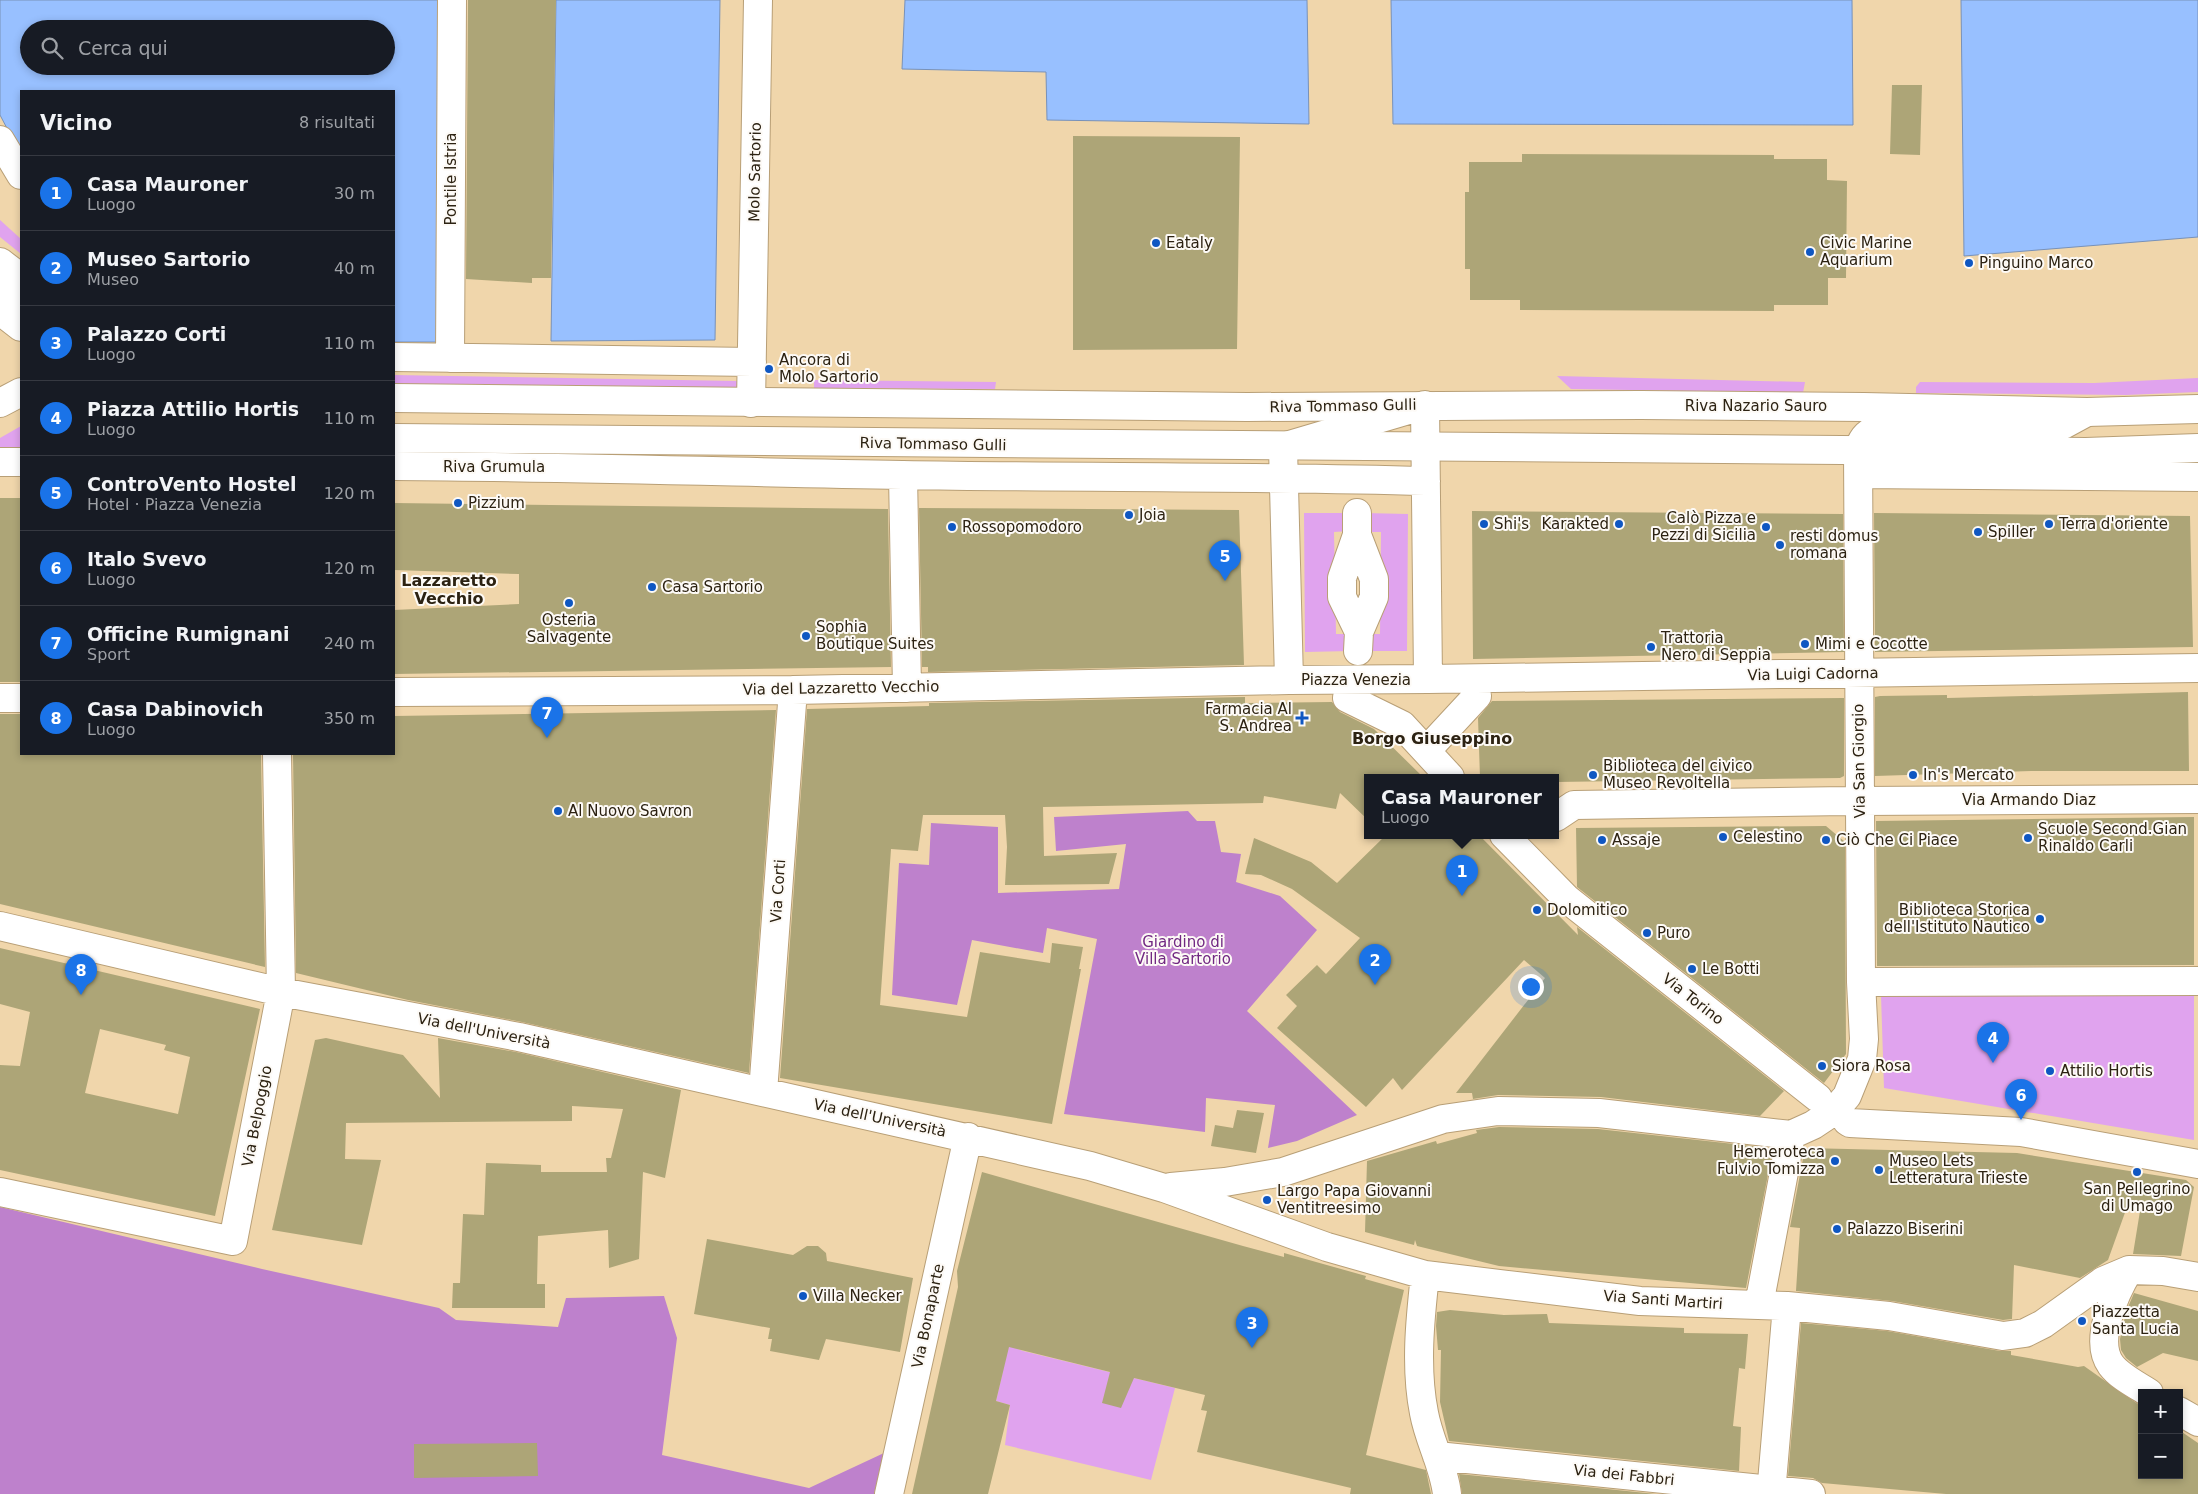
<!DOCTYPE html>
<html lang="it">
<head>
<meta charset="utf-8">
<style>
	:root { --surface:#171b24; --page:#20242c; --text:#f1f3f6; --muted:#9ea1a6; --line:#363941; --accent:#1a73e8 }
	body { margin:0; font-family:"DejaVu Sans",sans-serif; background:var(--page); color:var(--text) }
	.controls { position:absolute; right:15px; bottom:15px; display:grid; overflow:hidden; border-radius:0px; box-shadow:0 2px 8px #0003 }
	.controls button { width:45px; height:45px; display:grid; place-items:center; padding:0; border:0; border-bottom:1px solid var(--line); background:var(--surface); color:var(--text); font:25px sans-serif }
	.you { position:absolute; left:1530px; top:986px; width:18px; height:18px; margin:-12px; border:4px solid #fff; border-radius:50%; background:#1a73e8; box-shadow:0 0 0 8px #1a73e833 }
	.badge { display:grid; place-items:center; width:32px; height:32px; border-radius:50%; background:var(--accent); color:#fff; font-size:16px; font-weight:700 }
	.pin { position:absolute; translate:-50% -41px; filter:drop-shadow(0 1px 2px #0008) }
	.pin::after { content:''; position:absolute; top:26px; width:18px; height:15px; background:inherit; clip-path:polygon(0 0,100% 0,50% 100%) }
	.popup { position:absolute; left:1364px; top:774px; width:195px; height:65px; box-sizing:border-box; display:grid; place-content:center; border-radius:0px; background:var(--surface); filter:drop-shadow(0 1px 4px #0005); font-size:16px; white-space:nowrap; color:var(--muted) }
	.popup b { font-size:19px; color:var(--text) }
	.popup::after { content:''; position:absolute; left:50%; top:100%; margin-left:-10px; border:10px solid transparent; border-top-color:var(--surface) }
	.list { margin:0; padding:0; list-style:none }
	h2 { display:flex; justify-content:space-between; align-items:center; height:65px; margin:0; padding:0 20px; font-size:21px }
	h2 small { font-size:16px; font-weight:400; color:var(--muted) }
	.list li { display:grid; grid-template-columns:32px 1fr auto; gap:15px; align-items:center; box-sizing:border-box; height:75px; padding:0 20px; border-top:1px solid var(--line) }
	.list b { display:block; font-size:19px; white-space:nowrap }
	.list p { margin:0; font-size:16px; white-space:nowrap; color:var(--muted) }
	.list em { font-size:16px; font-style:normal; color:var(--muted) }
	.icon { flex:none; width:28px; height:28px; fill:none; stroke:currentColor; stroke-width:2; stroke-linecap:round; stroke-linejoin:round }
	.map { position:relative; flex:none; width:2198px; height:1494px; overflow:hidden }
	.search { position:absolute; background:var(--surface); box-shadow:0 2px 8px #0003; left:20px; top:20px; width:375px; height:55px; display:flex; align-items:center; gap:12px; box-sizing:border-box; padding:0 18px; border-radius:28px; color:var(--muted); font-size:19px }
	.panel { position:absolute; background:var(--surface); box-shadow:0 2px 8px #0003; left:20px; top:90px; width:375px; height:665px; border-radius:0px }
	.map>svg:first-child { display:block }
</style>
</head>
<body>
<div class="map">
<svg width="2198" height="1494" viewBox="0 0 2198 1494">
	<rect width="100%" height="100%" fill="#f0d6ab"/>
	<!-- green -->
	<path fill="#e0a3ee" d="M0,220L21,239V254L0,237Z
		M394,375L737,381V391L394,385Z
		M1557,376L1805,382L1803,393L1571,389Z
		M2198,378V392L2126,395L1916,393V387L1920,382L2094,383Z
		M814,380L996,382L995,389L814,388Z
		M21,426V449H0V438Z
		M1304,513H1350V531L1334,532L1336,634H1351V651L1305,652Z
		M1364,513L1408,514L1407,651H1365V634H1380L1381,532H1364Z
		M1881,995H2194V1140L1884,1088Z
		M1002,1343L1023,1351L1175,1388L1151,1480L1005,1445L1010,1405L996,1401L1003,1371Z"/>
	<!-- forest -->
	<path fill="#be81cc" d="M1188,811L1197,821H1215L1221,852L1241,854L1236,882L1280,896L1317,930L1247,1011L1357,1115L1297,1141L1268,1148L1275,1105L1206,1098L1205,1132L1064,1114L1097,939L1047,928L1043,953L972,940L957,1005L892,995L899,863L929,865L931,823L998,827V893L1119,889L1126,844L1056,851L1054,817Z
		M0,1207L262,1269L439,1308L456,1320L558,1327L566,1298L664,1296L677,1338L662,1455L809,1488L884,1453L874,1494H0Z"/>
	<!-- water -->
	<path fill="#98c0ff" stroke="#7891b8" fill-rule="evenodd" d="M0,0H444L439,342H394V91H21V155L0,115ZM29,29H386V66H29Z
		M556,0H720L715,340L551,341Z
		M905,0H1307L1309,124L1047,120L1046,72L902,69Z
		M1391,0H1852L1853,125L1393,124Z
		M1961,0H2198V237L1964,256Z"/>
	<!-- building -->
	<path fill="#ada577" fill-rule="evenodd" d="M468,0H556L551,278H532V283L466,279Z
		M1892,85H1922L1920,155L1890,154Z
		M1073,136L1240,137L1237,349L1073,350Z
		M1522,154L1774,155V159H1827V180L1847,181L1846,278H1828V305H1774V311L1520,310V300H1470V269H1465V192H1469V162H1522Z
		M0,498H21V682H0Z
		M394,503L888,509L891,667L394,674V610L519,604V574L394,570Z
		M919,508L1239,510L1244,665L928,672V667H922Z
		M1472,511L1843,514L1844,652L1473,659Z
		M1874,513L2190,516L2193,647L1875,652Z
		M2188,692L2189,771H2031L1875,776V697L1880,696L1947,695V698Z
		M1245,697V703L1332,702L1340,712L1374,729L1423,777H1368V820L1340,793L1336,809L1264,796L1263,803L1043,807L1044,856L1117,853L1109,884L1005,885L1007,847L1005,815H923L918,851L891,849L880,1005L967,1017L980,952L1050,963L1052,943L1083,947L1079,969H1081L1052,1124L780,1078L807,709L929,706V703Z
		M1844,698V776L1840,778L1556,782V777H1480L1478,718L1492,701Z
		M776,710L749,1073L522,1022L408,1000L296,973L293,754H394V716Z
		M0,714H21V754H261L265,967L0,904Z
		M2194,817V965L1877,966L1876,821Z
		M1826,826L1845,842L1846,1054L1824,1083L1577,887L1576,828Z
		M1386,835H1479L1578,935L1577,927L1784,1091L1760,1116L1601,1097L1498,1095L1473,1099L1472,1093H1456L1545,978L1524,960L1402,1090L1393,1078L1366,1107L1277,1028L1297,1006L1286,995L1317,965L1326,974L1360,938L1292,889L1261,875L1245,874L1254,838L1311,862L1337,883Z
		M0,948L260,1009L215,1216L0,1170V1065L20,1066L30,1012L0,1004ZM100,1029L166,1045L164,1050L190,1057L178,1114L85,1093Z
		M326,1038L403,1055L440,1098L438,1038L516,1052L681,1090L665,1178L643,1172L639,1259L609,1268L608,1230L538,1236L537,1284H545V1308H452L453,1283H460L463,1214L484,1215L486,1163L541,1165V1172H607L606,1158H611L623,1109L572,1106V1121L346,1123L345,1159L381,1160L362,1245L272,1230L315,1040Z
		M1237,1110L1264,1113L1256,1153L1211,1146L1215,1125L1233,1128Z
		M1499,1127L1598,1129L1761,1147L1771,1159L1746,1288L1499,1266L1417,1246L1415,1240L1414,1245L1365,1232L1367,1161L1436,1141L1437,1144L1477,1133L1476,1130Z
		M1805,1148L2017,1153L2186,1180L2194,1187L2181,1256L2133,1254L2140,1211L2127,1207L2108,1260L2080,1278L2014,1265L2012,1319L2003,1320L1892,1301L1796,1291L1800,1228L1790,1227Z
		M982,1172L1243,1246L1284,1257V1253L1366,1276L1365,1279L1404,1290L1366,1455L1426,1470L1431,1494H1350L1351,1488L1197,1452L1207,1411L1201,1410L1205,1395L1134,1378L1121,1408L1102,1403L1110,1372L1009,1347L996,1401L1010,1405L988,1494H912L958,1287L957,1271Z
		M707,1239L793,1255L807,1246H818L826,1253L827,1261L913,1278L900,1352L826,1339L819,1360L770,1351L772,1339H768L770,1328L694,1314Z
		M2134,1293L2198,1311V1361L2163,1353L2137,1367L2126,1358L2121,1350L2120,1339L2126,1312Z
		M1450,1310L1504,1315L1547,1314L1549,1323L1684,1328V1333L1748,1334L1745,1369L1739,1368L1733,1426L1741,1427L1739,1471L1449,1441L1440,1402L1441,1350H1438L1436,1326L1437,1312Z
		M1801,1323L1887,1331L2000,1351H2011V1355L2078,1367L2084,1366L2142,1407V1475H2179V1430L2198,1443V1494H1946L1822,1483L1813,1478L1788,1476Z
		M537,1443L538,1476L414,1478V1444Z
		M1459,1474L1656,1494H1462Z"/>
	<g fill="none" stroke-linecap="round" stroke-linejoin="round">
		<!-- minor casing -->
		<g stroke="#b89f76" stroke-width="30">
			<path id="minor" d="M0,140L21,175
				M0,281L21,297
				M394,357L752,362
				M450,358L452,0
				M0,403L21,392
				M751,403L758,0
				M1425,405L1428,679L1289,680L1283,447Z
				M0,462H21
				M394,466C563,467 733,472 902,475C1077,478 1252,476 1426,481
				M1859,474L2198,477
				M903,475L907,688
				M1357,513V535L1374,579V597L1359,632
				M1357,535L1342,578V597L1359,632L1358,651
				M1428,679L2198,668
				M394,692L793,690L1289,680
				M0,698H21
				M1347,698L1402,725L1450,777
				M1426,751L1477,696
				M1860,801L2198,799
				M1556,817L1574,805L1847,801
				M1504,835L1567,899L1818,1098
				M0,926L281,992L519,1037L1090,1166L1164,1188L1327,1247L1425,1275L1640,1301L1787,1306L1889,1316L2003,1336L2025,1333L2043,1324L2103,1281L2129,1270L2163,1271L2198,1277
				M1876,982L2198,981
				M763,1092L793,690
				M1847,1121L1850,1123L2021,1132L2198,1164
				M1791,1135L1813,1125L1834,1111L1847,1096L1862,1059L1864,1039L1861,982L1858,450C1863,436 1868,431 1882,428L2044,429L2063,425L2087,412
				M1171,1187L1225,1182L1283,1172L1443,1119L1498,1111L1599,1113L1791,1135
				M0,1192L233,1241L281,992L277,754
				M2129,1270C2115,1293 2093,1341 2111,1365C2120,1377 2137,1385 2149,1393
				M1425,1275C1420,1320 1415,1368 1424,1413C1429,1441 1444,1466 1447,1494
				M1759,1305L1791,1135
				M2179,1411L2198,1422
				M1437,1456L1811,1494
				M889,1494L968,1137
				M1771,1494L1787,1306"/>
		</g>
		<!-- major casing -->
		<g stroke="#b89f76" stroke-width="30">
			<path id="major" d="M0,262L21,278
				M0,311L21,327
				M394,398L1247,407L1641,405L1864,407L2087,412L2198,409
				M394,438L2086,452L2198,448"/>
		</g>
		<!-- minor -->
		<use href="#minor" stroke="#fff" stroke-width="28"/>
		<!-- major -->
		<use href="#major" stroke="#fff" stroke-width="28"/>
	</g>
	<!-- markers -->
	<g fill="#0f57c2" stroke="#fdfaf6" stroke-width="2">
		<circle cx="1156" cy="243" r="5"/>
		<circle cx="1810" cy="252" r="5"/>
		<circle cx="1969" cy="263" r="5"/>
		<circle cx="769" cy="369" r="5"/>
		<circle cx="458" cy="503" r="5"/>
		<circle cx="1129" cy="515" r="5"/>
		<circle cx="1484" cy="524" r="5"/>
		<circle cx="1619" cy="524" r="5"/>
		<circle cx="2049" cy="524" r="5"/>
		<circle cx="952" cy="527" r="5"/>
		<circle cx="1766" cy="527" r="5"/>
		<circle cx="1978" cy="532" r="5"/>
		<circle cx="1780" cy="545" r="5"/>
		<circle cx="652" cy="587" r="5"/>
		<circle cx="569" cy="603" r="5"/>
		<circle cx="806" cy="636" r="5"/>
		<circle cx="1805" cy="644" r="5"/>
		<circle cx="1651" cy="647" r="5"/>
		<path d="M1299.5 710.5h5v5h5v5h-5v5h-5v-5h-5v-5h5z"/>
		<circle cx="1593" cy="775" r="5"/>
		<circle cx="1913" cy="775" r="5"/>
		<circle cx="558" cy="811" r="5"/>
		<circle cx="1723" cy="837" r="5"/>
		<circle cx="2028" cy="838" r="5"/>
		<circle cx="1602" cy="840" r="5"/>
		<circle cx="1826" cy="840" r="5"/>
		<circle cx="1537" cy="910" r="5"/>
		<circle cx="2040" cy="919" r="5"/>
		<circle cx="1647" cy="933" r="5"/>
		<circle cx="1692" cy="969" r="5"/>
		<circle cx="1822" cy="1066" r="5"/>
		<circle cx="2050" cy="1071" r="5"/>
		<circle cx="1835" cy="1161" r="5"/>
		<circle cx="1879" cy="1170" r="5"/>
		<circle cx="2137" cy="1172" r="5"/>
		<circle cx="1267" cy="1200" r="5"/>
		<circle cx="1837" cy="1229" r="5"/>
		<circle cx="803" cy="1296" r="5"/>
		<circle cx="2082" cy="1321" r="5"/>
	</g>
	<g text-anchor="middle" stroke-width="4" stroke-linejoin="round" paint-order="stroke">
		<!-- street labels -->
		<g font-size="15" fill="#2c2212" stroke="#fdfaf6">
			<text transform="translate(755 172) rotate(-89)" y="5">Molo Sartorio</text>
			<text transform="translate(451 179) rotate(-90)" y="5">Pontile Istria</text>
			<text transform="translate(1343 406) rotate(-1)" y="5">Riva Tommaso Gulli</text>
			<text x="1756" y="411">Riva Nazario Sauro</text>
			<text transform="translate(933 444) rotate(1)" y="5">Riva Tommaso Gulli</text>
			<text x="494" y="472">Riva Grumula</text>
			<text transform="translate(1813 674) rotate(-1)" y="5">Via Luigi Cadorna</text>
			<text x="1356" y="685">Piazza Venezia</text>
			<text transform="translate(841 688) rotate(-1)" y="5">Via del Lazzaretto Vecchio</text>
			<text transform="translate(1859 761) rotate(-91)" y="5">Via San Giorgio</text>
			<text x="2029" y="805">Via Armando Diaz</text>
			<text transform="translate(778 891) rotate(-86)" y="5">Via Corti</text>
			<text transform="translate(1693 999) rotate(38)" y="5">Via Torino</text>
			<text transform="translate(484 1031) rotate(11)" y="5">Via dell'Università</text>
			<text transform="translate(257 1116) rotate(-79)" y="5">Via Belpoggio</text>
			<text transform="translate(880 1118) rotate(12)" y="5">Via dell'Università</text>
			<text transform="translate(1663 1300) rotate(4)" y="5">Via Santi Martiri</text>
			<text transform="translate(928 1316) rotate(-78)" y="5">Via Bonaparte</text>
			<text transform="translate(1624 1475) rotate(6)" y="5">Via dei Fabbri</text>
		</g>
		<!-- poi labels -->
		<g font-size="15" fill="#2c2212" stroke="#fdfaf6" text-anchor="start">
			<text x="1166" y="248">Eataly</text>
			<text x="1820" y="248">Civic Marine<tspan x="1820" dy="17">Aquarium</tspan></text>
			<text x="1979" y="268">Pinguino Marco</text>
			<text x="779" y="365">Ancora di<tspan x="779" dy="17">Molo Sartorio</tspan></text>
			<text x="468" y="508">Pizzium</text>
			<text x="1139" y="520">Joia</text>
			<text x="1756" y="523" text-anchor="end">Calò Pizza e<tspan x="1756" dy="17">Pezzi di Sicilia</tspan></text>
			<text x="1494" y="529">Shi's</text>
			<text x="1609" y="529" text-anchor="end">Karakted</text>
			<text x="2059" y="529">Terra d'oriente</text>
			<text x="962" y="532">Rossopomodoro</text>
			<text x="1988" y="537">Spiller</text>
			<text x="1790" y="541">resti domus<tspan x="1790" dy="17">romana</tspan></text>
			<text x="662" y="592">Casa Sartorio</text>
			<text x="569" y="625" text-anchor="middle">Osteria<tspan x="569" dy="17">Salvagente</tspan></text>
			<text x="816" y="632">Sophia<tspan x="816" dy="17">Boutique Suites</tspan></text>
			<text x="1661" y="643">Trattoria<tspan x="1661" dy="17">Nero di Seppia</tspan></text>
			<text x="1815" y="649">Mimi e Cocotte</text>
			<text x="1292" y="714" text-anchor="end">Farmacia Al<tspan x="1292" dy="17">S. Andrea</tspan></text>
			<text x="1603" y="771">Biblioteca del civico<tspan x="1603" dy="17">Museo Revoltella</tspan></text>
			<text x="1923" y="780">In's Mercato</text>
			<text x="568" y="816">Al Nuovo Savron</text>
			<text x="2038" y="834">Scuole Second.Gian<tspan x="2038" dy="17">Rinaldo Carli</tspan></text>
			<text x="1733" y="842">Celestino</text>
			<text x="1612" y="845">Assaje</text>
			<text x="1836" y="845">Ciò Che Ci Piace</text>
			<text x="1547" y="915">Dolomitico</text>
			<text x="2030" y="915" text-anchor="end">Biblioteca Storica<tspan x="2030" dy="17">dell'Istituto Nautico</tspan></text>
			<text x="1657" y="938">Puro</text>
			<text x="1702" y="974">Le Botti</text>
			<text x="1832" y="1071">Siora Rosa</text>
			<text x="2060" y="1076">Attilio Hortis</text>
			<text x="1825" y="1157" text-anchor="end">Hemeroteca<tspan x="1825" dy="17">Fulvio Tomizza</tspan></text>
			<text x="1889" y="1166">Museo Lets<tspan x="1889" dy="17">Letteratura Trieste</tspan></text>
			<text x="2137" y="1194" text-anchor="middle">San Pellegrino<tspan x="2137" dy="17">di Umago</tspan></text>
			<text x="1277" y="1196">Largo Papa Giovanni<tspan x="1277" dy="17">Ventitreesimo</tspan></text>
			<text x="1847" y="1234">Palazzo Biserini</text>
			<text x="813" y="1301">Villa Necker</text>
			<text x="2092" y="1317">Piazzetta<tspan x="2092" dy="17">Santa Lucia</tspan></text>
		</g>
		<!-- park labels -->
		<g font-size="15" fill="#712882" stroke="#fdfaf6">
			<text x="1183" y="947">Giardino di<tspan x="1183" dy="17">Villa Sartorio</tspan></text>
		</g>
		<!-- neighbourhood labels -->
		<g font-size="16" font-weight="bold" fill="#2c2212" stroke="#fdfaf6">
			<text x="449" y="586">Lazzaretto<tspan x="449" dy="18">Vecchio</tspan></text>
			<text x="1432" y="744">Borgo Giuseppino</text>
		</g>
	</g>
</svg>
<div class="controls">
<button>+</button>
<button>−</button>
</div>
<div class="you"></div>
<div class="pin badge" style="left:1462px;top:896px">1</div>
<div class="popup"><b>Casa Mauroner</b>Luogo</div>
<div class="pin badge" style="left:1375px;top:985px">2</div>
<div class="pin badge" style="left:1252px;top:1348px">3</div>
<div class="pin badge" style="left:1993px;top:1063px">4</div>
<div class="pin badge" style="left:1225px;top:581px">5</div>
<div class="pin badge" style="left:2021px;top:1120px">6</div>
<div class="pin badge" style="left:547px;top:738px">7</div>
<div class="pin badge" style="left:81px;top:995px">8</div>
<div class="search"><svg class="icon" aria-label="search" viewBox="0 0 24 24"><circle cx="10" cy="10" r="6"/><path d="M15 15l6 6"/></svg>Cerca qui</div>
<section class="panel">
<h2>Vicino<small>8 risultati</small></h2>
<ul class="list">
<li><span class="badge">1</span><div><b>Casa Mauroner</b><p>Luogo</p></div><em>30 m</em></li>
<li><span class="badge">2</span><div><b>Museo Sartorio</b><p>Museo</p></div><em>40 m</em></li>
<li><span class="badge">3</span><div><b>Palazzo Corti</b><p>Luogo</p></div><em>110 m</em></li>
<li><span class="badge">4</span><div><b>Piazza Attilio Hortis</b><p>Luogo</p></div><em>110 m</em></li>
<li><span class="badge">5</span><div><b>ControVento Hostel</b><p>Hotel · Piazza Venezia</p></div><em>120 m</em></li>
<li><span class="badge">6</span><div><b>Italo Svevo</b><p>Luogo</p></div><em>120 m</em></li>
<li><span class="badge">7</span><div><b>Officine Rumignani</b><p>Sport</p></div><em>240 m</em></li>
<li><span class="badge">8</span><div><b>Casa Dabinovich</b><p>Luogo</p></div><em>350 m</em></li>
</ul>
</section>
</div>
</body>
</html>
